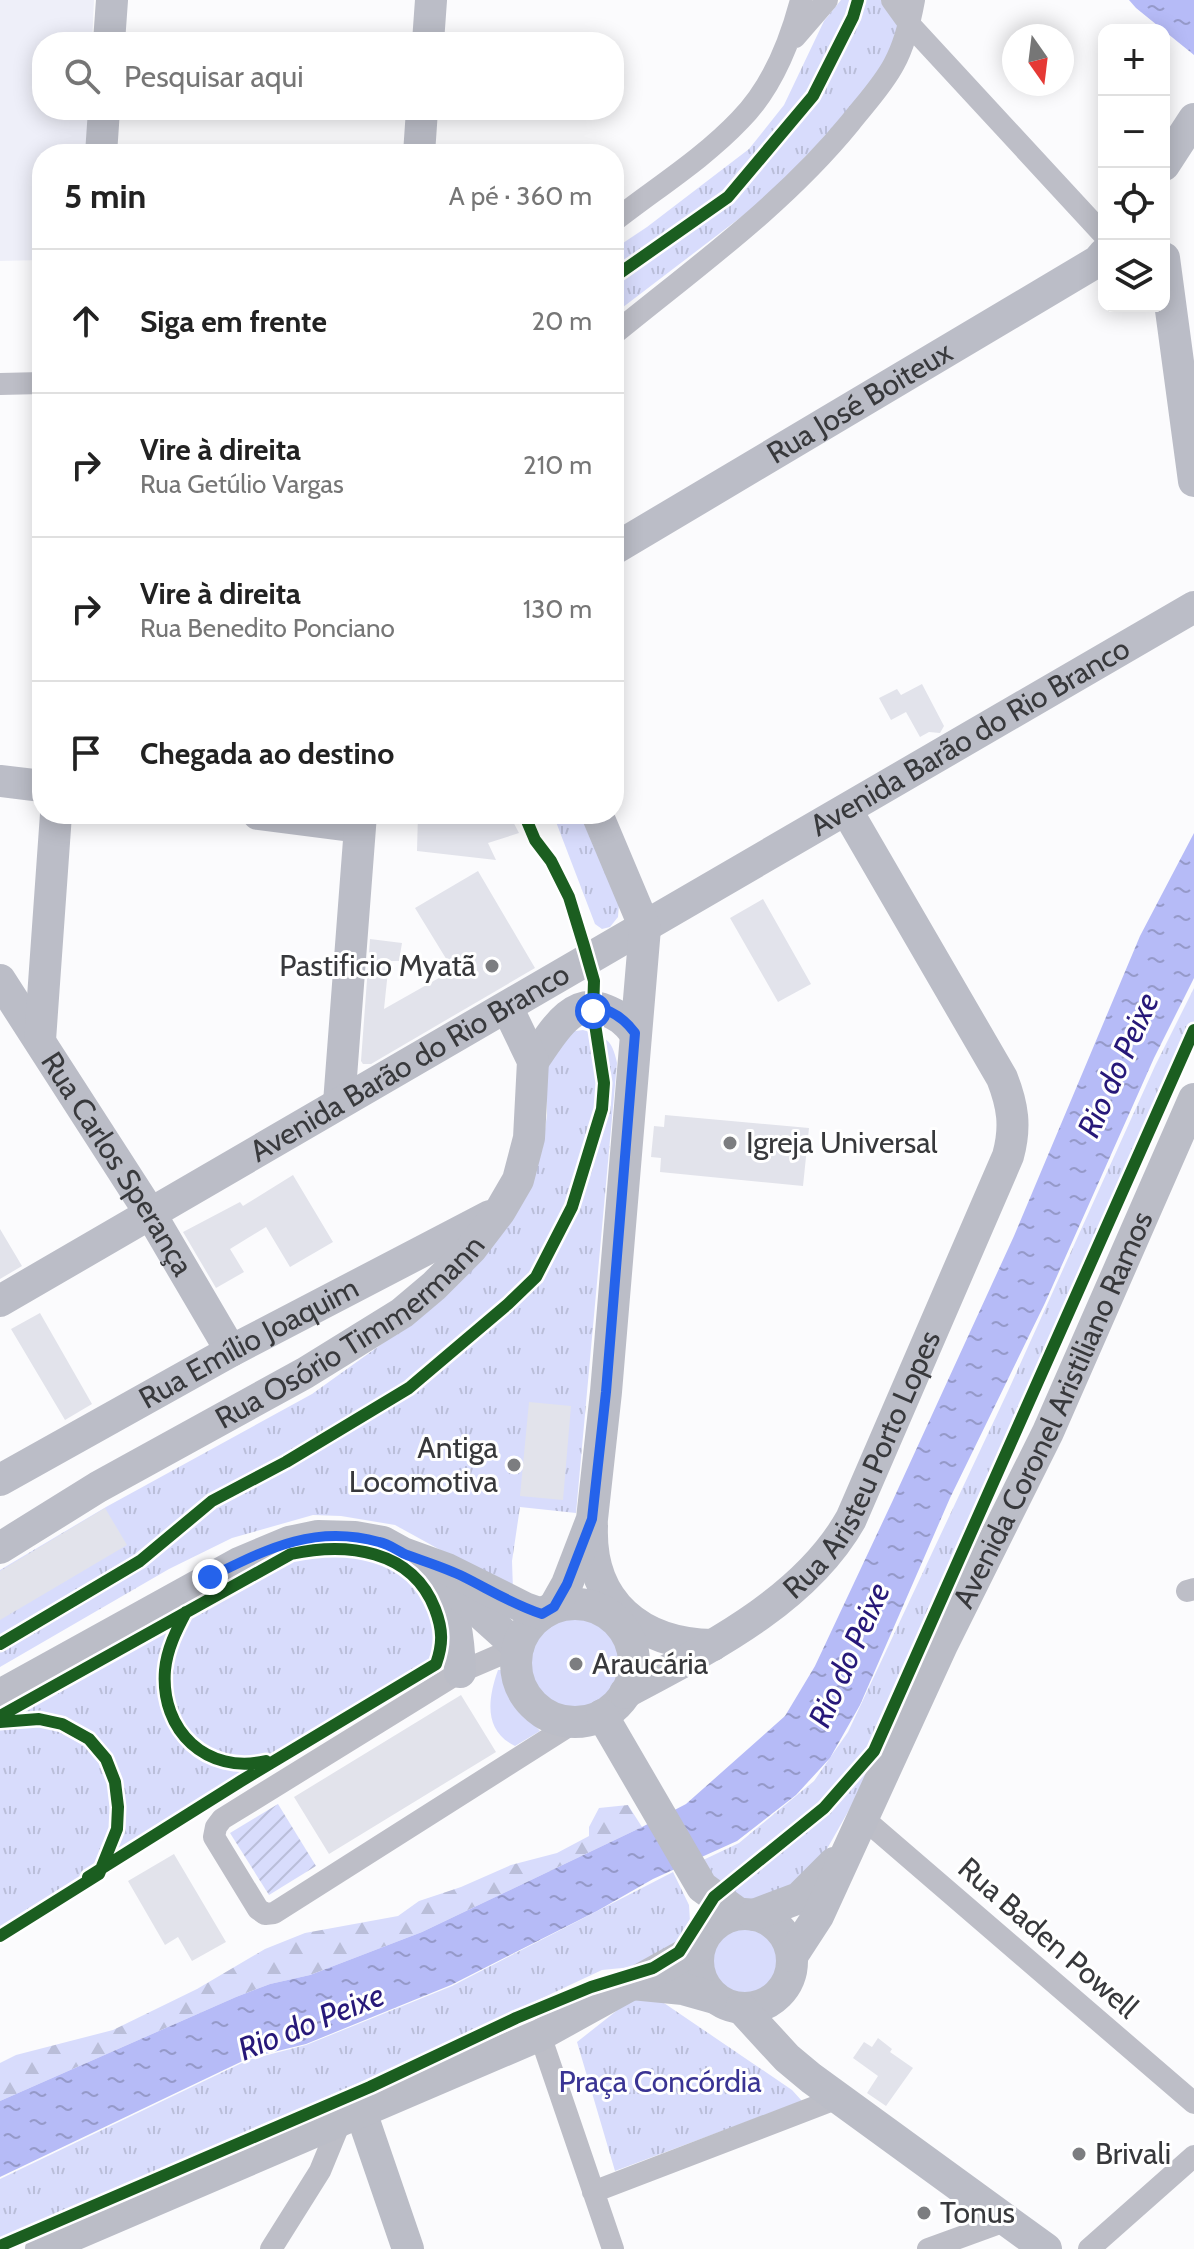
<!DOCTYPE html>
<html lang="pt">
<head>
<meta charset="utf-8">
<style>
	:root { --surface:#fff; --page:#f6f6f6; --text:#222; --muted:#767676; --line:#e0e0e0 }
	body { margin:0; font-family:Cabin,sans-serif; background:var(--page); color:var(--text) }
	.controls { position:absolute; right:24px; top:24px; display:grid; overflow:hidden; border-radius:16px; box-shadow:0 4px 20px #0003 }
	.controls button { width:72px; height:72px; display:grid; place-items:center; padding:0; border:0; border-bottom:2px solid var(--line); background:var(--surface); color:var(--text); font:40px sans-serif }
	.compass { position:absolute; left:1002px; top:24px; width:72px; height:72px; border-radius:50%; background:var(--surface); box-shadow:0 4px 20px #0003; rotate:166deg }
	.stop { position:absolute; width:24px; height:24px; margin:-18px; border:6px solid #2563eb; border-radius:50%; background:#fff }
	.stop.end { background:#2563eb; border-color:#fff; box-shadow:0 2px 8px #0008 }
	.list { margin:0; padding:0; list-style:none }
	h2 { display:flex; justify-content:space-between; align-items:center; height:104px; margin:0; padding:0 32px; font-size:34px }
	h2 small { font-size:26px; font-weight:400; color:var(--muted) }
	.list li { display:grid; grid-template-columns:52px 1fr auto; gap:24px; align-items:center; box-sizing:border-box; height:144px; padding:0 32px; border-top:2px solid var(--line) }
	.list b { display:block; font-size:30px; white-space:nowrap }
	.list p { margin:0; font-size:26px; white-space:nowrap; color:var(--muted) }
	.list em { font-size:26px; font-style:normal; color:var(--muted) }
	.icon { flex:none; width:44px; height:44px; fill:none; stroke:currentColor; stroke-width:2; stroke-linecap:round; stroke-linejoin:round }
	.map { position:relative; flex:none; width:1194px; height:2249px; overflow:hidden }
	.search { position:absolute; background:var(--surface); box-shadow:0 4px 20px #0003; left:32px; top:32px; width:592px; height:88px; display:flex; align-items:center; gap:20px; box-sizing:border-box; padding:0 28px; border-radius:32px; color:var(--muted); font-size:30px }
	.panel { position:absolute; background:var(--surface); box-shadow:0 4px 20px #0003; left:32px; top:144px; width:592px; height:680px; border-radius:32px }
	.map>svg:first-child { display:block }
</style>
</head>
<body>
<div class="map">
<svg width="1194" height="2249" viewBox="0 0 1194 2249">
	<defs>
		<pattern id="forest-firs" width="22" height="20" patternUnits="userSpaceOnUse" patternTransform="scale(2)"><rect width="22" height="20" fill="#d8dcfc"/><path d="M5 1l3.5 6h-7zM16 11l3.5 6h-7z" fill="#babed9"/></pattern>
		<pattern id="park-tufts" width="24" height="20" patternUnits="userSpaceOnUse" patternTransform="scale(2)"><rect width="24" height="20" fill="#d8dcfc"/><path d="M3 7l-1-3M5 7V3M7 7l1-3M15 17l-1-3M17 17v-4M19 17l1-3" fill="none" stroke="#babed9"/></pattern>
		<pattern id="garden-furrows" width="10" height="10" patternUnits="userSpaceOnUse" patternTransform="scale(2)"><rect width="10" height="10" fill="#d8dcfc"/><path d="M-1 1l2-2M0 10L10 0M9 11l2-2" fill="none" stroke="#babed9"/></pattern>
		<pattern id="water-ripples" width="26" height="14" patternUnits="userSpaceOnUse" patternTransform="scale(2)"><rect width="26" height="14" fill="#b6bbf7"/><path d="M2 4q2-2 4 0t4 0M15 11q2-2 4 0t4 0" fill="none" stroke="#9599c9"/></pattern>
	</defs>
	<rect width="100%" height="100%" fill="#fbfbfd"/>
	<!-- built -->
	<path fill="#eeeff9" d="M0,0H94L92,42H42V110H88L86,154H42V260L0,261Z"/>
	<!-- grass -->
	<path fill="#d8dcfc" d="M528 1662a47 47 0 1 1 94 0a47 47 0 1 1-94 0Z
		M498,1670H504L521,1709L540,1731L515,1746C483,1731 488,1698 498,1670Z
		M703 1961a38 38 0 1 1 76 0a38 38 0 1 1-76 0Z"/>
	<!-- forest -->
	<path fill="url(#forest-firs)" d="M628,1805L642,1827L422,1932L310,1975L270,1984L236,1997L0,2101V2063L16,2055L113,2030L197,1989L265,1949L305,1933L398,1916L419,1901L461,1887L511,1865L557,1853L589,1836V1827L599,1808Z"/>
	<!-- park -->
	<path fill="url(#park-tufts)" d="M841,0H888L902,17L890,54L850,110L766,198L614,314V249L647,227L749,149L784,105L824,21Z
		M553,814H582L619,904L618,917L610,927L602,929L595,924Z
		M1194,988V1045L880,1755L814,1872L794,1891L749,1902L728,1896L701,1861L739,1843L814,1781L848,1732L1008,1391L1155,1066Z
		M583,1030C606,1037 612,1039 617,1063L576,1513L520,1507L512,1561L513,1590L395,1525L341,1516L313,1515L232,1538L169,1569L0,1667V1570L106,1507L312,1394L386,1341L542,1150L547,1115L546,1064L567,1032Z
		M365,1545L420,1572L436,1591L447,1659L439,1667L208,1806L0,1943V1709L288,1551Z
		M673,1872L689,1905L690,1921L681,1944L642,1966L602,1970C403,2064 203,2155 0,2240V2179L248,2060L306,2045L452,1986Z
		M634,1997L661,2001L792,2090L802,2101L615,2171L577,2042Z"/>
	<!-- garden -->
	<path fill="url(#garden-furrows)" d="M278,1804L316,1866L269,1895L230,1833Z"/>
	<!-- water -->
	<path fill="url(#water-ripples)" d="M1129,0H1194V55L1136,8Z
		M1194,833V978L1154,1058L1045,1303L950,1498L860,1705L830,1758L796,1795L737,1841L653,1879L597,1911L451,1985L306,2044L249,2058L0,2177V2101L236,1997L270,1984L310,1975L422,1932L642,1827L686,1804L785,1716L815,1666L893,1500L1014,1236L1140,936Z"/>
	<!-- building -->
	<path fill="#e2e3eb" d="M922,684L944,726L940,733L929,732L920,737L906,712L891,720L879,698L897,689L901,695Z
		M418,814H509L519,833L488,843L496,860L417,851Z
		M478,871L535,968L371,1064H363L361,1061L370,939L402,943L399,961H389L384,1009L453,970L415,908Z
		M763,899L811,984L778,1002L730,918Z
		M665,1115L809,1128L803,1186L660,1172L661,1158L651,1157L654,1126L664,1127Z
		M293,1175L333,1242L290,1267L266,1227L230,1249L244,1272L216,1288L183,1232L240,1202L243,1206Z
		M0,1229L22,1266L0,1279Z
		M40,1313L92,1404L65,1420L11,1329Z
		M529,1402L571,1406L563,1500L520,1496Z
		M105,1508L127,1545L0,1620V1571Z
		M461,1695L496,1752L329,1854L294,1797Z
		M174,1854L226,1942L192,1961L178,1937L165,1945L128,1881Z
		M878,2038L892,2049L890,2052L913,2068L886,2106L867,2093L878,2076L853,2058L864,2042L872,2047Z"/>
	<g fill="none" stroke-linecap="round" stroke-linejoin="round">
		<!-- street -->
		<path stroke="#bdbec7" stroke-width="22" d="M892,0L910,25L1104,235
			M795,37L827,0
			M614,221C656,188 703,159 740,120C771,89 790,42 801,0
			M614,334C696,267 783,205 850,123C865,104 883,85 894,64C905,44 910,22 914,0
			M0,384L42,383
			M1187,1591L1194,1589
			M518,1647L460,1672L222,1819L216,1827L214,1837L258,1909L265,1914L274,1913L575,1722
			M863,1818L1194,2103
			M540,2035L613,2249
			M593,2192L838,2098
			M271,2249L320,2171L341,2120
			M928,2249L1008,2220
			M1089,2249L1194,2156"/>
		<!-- secondary -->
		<g stroke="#bbbdc7" stroke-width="32">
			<path d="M109,42L112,0"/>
			<path d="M428,42L431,0"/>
			<path d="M101,154L104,110"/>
			<path d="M419,154L422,110"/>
			<path d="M1164,165L1194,119"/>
			<path d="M1164,258L1194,481"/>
			<path id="s1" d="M614,549L1098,261L1104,254"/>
			<path d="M0,781L42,786"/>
			<path d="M258,814L359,827"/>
			<path id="s2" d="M0,980L150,1213L231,1351"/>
			<path d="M40,1040L56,814"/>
			<path d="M533,1061C550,1038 570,995 605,1010C618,1015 626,1021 635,1033"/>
			<path d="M339,1103L361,814"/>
			<path id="s3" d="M0,1301L1194,607"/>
			<path id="s4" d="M0,1480L231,1351L490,1216"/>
			<path d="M592,1526C589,1603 641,1644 713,1645"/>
			<path id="s5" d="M0,1548L98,1487L305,1373L402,1313L434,1286L471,1249L500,1211L518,1180L529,1138L533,1061L507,1007"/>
			<path d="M435,1580C456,1606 459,1641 460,1672"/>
			<path d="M440,1582L458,1593L518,1647"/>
			<circle cx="575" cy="1663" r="59"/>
			<path d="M554,1607L567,1584L592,1519L606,1392L645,928L597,814"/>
			<path id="s6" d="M625,1693C707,1649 804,1602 851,1519L1008,1156C1016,1127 1013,1106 1002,1078L847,811"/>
			<path d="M0,1695L239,1563L289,1542L318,1536L355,1537L383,1542L403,1553L447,1569L525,1608L542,1614"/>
			<path d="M602,1715L702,1887L739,1914"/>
			<circle cx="745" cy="1961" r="47"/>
			<path d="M754,1915L799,1898L834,1863"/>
			<path id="s7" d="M792,1956L818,1916L942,1645L1048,1432L1194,1099"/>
			<path d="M632,1984L683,1989L715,1998"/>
			<path d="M741,2008L787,2058L811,2078L1046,2249"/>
			<path d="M361,2112L408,2249"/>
			<path d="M41,2249L540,2035L699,1947"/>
		</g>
		<!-- cycleway casing -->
		<g stroke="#fff" stroke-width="17">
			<path id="cycleway" d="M614,277L728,197L813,96L853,17L858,0
				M186,1612C176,1631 167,1649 165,1670C160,1731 207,1775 266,1761
				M0,1644L140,1561L212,1501L286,1462L409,1388L508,1304L536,1277L572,1207L602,1109L604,1083L593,1011L594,981L584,946L569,897L551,861L535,840L524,814
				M0,1716L291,1554C346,1542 412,1549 435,1609C443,1630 443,1644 436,1664L241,1781L88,1877L99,1874
				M0,1722L39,1719L62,1724L89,1739L106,1759L115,1782L118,1807L117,1829L99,1874L0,1936
				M0,2246L370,2087L516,2018L591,1987L653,1968L679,1952L714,1897L824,1808L874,1751L1194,1030"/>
		</g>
		<!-- cycleway -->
		<use href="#cycleway" stroke="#1b5e20" stroke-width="12"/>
	</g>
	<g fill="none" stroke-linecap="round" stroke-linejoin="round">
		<!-- route -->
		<path stroke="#2563eb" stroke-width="10" d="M210,1577C267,1549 314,1524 379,1542C389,1544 398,1551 407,1555C426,1562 446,1568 464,1577C490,1590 514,1605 542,1614L554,1607L567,1584L592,1519L606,1392L635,1033C624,1018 611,1009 593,1007V1011"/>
	</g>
	<!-- markers -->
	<g fill="#7c7d80" stroke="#fff" stroke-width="3">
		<circle cx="492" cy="966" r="8"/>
		<circle cx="730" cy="1143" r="8"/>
		<circle cx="514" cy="1465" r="8"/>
		<circle cx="576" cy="1664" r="8"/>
		<circle cx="1079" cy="2154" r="8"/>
		<circle cx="924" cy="2213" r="8"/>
	</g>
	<g text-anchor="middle" stroke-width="6" stroke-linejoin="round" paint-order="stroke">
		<!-- street labels -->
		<g font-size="30" fill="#38393c" stroke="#fff">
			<text dy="10" stroke="none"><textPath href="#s1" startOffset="286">Rua José Boiteux</textPath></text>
			<text dy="10" stroke="none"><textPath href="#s3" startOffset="1122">Avenida Barão do Rio Branco</textPath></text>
			<text dy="10" stroke="none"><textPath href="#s3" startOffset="474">Avenida Barão do Rio Branco</textPath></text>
			<text dy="10" stroke="none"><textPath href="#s2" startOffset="218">Rua Carlos Sperança</textPath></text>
			<text dy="10" stroke="none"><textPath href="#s5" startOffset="412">Rua Osório Timmermann</textPath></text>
			<text dy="10" stroke="none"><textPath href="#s4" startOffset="284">Rua Emílio Joaquim</textPath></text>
			<text dy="10" stroke="none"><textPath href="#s7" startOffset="606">Avenida Coronel Aristiliano Ramos</textPath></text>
			<text dy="10" stroke="none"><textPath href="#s6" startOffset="342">Rua Aristeu Porto Lopes</textPath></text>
			<text transform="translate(1048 1938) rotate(41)" y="10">Rua Baden Powell</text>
		</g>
		<!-- poi labels -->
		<g font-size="30" fill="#38393c" stroke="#fff" text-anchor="start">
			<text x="476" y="976" text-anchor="end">Pastificio Myatã</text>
			<text x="746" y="1153">Igreja Universal</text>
			<text x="498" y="1458" text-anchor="end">Antiga<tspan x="498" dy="34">Locomotiva</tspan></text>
			<text x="592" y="1674">Araucária</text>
			<text x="1095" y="2164">Brivali</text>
			<text x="940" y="2223">Tonus</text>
		</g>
		<!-- park labels -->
		<g font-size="30" fill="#3a3494" stroke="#fff">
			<text x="660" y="2092">Praça Concórdia</text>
		</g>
		<!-- water labels -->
		<g font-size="32" font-style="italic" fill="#271879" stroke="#fff">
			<text transform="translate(1118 1065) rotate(-66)" y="11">Rio do Peixe</text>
			<text transform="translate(849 1655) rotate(-66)" y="11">Rio do Peixe</text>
			<text transform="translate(311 2022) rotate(-22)" y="11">Rio do Peixe</text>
		</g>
	</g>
</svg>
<div class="controls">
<button>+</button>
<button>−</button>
<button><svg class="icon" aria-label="locate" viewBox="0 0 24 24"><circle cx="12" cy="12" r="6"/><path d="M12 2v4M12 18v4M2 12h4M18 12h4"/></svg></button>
<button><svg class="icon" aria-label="layers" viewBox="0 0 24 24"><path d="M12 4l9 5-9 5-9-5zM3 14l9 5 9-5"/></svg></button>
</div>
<svg class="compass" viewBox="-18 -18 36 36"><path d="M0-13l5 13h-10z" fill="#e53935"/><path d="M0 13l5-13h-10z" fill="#767676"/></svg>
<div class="stop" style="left:593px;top:1011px"></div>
<div class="stop end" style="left:210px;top:1577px"></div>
<div class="search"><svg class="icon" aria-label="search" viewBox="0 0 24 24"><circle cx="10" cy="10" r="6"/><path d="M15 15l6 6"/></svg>Pesquisar aqui</div>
<section class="panel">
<h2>5 min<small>A pé · 360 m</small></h2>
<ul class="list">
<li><svg class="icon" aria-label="ahead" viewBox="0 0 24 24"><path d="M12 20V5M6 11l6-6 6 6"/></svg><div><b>Siga em frente</b></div><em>20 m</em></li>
<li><svg class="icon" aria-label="right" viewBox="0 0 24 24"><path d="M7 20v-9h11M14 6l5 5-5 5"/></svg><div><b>Vire à direita</b><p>Rua Getúlio Vargas</p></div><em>210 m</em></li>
<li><svg class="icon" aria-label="right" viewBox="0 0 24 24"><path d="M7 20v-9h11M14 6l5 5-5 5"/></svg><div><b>Vire à direita</b><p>Rua Benedito Ponciano</p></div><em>130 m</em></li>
<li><svg class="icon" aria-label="arrive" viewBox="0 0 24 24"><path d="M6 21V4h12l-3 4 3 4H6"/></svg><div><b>Chegada ao destino</b></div></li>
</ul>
</section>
</div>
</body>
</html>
